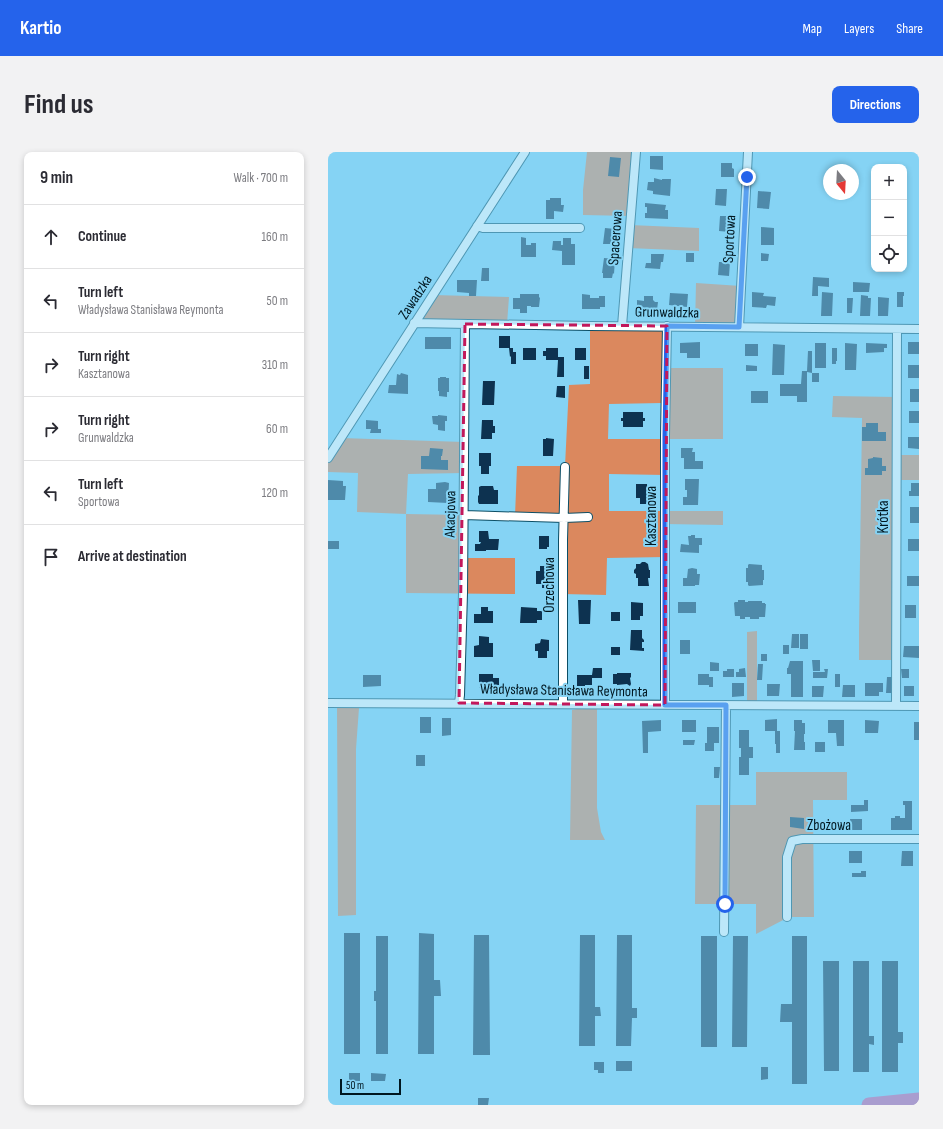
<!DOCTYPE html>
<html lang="en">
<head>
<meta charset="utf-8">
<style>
	:root { --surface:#fff; --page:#f2f2f3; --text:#2b2b33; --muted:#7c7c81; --line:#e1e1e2; --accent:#2563eb }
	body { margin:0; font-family:"Sofia Sans Condensed",sans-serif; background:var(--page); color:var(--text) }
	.controls { position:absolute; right:12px; top:12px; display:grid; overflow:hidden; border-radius:8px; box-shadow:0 2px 6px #0003 }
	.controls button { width:36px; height:36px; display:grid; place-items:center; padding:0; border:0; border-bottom:1px solid var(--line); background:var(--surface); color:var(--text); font:20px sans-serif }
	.compass { position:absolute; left:495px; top:12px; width:36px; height:36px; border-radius:50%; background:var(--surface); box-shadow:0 2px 6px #0003; rotate:162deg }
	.scale { position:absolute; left:12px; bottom:10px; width:61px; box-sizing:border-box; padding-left:4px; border:2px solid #001720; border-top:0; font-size:11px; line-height:14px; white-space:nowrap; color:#001720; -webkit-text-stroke:3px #85d3f4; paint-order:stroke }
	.stop { position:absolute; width:12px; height:12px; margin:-9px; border:3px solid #2563eb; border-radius:50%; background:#fff }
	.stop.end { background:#2563eb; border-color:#fff; box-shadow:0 1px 4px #0008 }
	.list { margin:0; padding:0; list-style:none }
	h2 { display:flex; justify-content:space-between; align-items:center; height:52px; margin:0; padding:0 16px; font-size:17px }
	h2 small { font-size:13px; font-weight:400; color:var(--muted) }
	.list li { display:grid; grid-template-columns:26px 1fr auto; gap:12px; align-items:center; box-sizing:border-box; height:64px; padding:0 16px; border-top:1px solid var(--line) }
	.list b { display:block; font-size:15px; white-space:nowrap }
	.list p { margin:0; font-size:13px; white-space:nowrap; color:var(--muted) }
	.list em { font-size:13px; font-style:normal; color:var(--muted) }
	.icon { flex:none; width:22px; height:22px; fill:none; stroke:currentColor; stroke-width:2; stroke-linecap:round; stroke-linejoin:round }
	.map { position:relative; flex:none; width:591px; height:953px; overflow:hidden; border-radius:8px }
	header { display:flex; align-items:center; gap:24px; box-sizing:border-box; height:56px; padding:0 20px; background:var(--accent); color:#fff }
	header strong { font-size:19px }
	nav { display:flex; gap:22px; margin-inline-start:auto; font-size:14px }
	.intro { display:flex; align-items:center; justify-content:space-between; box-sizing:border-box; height:96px; padding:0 24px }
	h1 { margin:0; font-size:28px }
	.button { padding:10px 18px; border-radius:8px; background:var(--accent); color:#fff; font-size:14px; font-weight:700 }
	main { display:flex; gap:24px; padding:0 24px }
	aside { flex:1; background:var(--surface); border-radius:8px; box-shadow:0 2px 6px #0003 }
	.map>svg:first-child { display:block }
</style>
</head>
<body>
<header>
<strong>Kartio</strong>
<nav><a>Map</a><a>Layers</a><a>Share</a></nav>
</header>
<div class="intro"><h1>Find us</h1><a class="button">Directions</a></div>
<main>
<aside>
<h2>9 min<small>Walk · 700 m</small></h2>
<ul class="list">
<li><svg class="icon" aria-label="ahead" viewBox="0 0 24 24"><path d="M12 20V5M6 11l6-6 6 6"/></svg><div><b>Continue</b></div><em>160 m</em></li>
<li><svg class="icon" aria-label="left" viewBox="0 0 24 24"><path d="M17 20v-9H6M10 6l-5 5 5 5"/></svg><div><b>Turn left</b><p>Władysława Stanisława Reymonta</p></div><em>50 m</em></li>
<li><svg class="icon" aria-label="right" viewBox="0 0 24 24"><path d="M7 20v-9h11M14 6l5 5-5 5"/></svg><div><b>Turn right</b><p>Kasztanowa</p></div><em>310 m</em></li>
<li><svg class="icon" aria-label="right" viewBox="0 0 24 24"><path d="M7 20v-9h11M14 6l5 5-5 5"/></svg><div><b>Turn right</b><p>Grunwaldzka</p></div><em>60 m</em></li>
<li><svg class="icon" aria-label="left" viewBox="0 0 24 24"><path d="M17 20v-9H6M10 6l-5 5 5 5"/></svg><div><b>Turn left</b><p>Sportowa</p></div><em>120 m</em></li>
<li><svg class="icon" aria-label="arrive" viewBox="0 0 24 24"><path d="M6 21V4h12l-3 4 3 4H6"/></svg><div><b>Arrive at destination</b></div></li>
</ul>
</aside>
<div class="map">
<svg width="591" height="953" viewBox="0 0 591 953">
	<rect width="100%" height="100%" fill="#85d3f4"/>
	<!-- green -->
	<path fill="#db885e" d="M259,0H308L303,64L255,63V38Z
		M302,73L371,76V99L300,96Z
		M368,131L413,134L411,175H367Z
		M105,143L181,145L179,172L86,171Z
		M262,174H339L338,216H395V287H340L334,251L281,252L280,287H333L337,323L281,322V359H395V373L337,372V405L279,406L278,443L235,442L236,366L187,364L189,314H237L241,233L262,232Z
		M505,244L569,245L572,303H591V328H569L568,508H531V479L534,266L504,265Z
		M13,286L136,290V321L80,322L78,362L136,363L135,406H187V442L78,441V362L29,360L30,321L0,320V306Z
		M429,479V553H419V480Z
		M269,553V656L273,680L277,688H242L244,558Z
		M9,554L31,556L28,597V763L10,764Z
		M428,620H519V648H485L486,765H461L428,782V752H367L368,653H428Z"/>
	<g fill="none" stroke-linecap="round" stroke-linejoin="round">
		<!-- river -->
		<path stroke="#d45ca2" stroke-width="15" d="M541,953L591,948"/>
	</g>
	<!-- building -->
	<path fill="#0d3250" d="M322,4H335V18L322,17Z
		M282,5L293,6L291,25L280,24Z
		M393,11H404V16L406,17V25H393Z
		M326,26L334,28V27H343L342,44L325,42V39L319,38L320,30H326Z
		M388,37H399L398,54L387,53Z
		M430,39L443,40L441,57L429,56Z
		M222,46H233V53H236L235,60L226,59V67H218V48H222Z
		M317,51L338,53L337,58H340V67L317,66V61H319V55H317Z
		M392,64H403L402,80L391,79Z
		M433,75L446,76V93H433Z
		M277,76L287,77L286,87H288V92H275Z
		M193,85L198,86V93H203V91H208V105H193Z
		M235,86H243V92H247V113H234V99L224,98L225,89H233V93H235Z
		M358,101H366V110H358Z
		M433,101L441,102L440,109H433Z
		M323,102H336L335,110H333L332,117L317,116L318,111H323Z
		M276,106L287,107L286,122L285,121L284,126H275V121H274Z
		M391,110H402L401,124L390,123Z
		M154,116H161V129H153Z
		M485,125L501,126V135L490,134V144H484Z
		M129,128H149L148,144H141V141L129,140Z
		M525,130L542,131L541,140H525Z
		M424,140L436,141L435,144L448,145L447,154L439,153L438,156L424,155Z
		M494,140L505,141L504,164H493Z
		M569,140H576V144H575V155H569Z
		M342,141L360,142L359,155L341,153Z
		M192,142H211V145L212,146L211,155H203V154H199V161H192V157H185V146H192Z
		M254,142L262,143V146H271V144H277V155H272V157H254Z
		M533,143L540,144V146H543L542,164H532Z
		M316,144H325V148L327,150H330L329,158H316V157L309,156V148L316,149Z
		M550,145L561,146L560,164H550Z
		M519,146H525L524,161H519Z
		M171,184H182V196H185V200H188V212H183V204L182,205L181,196H171Z
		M97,185H123V197H97Z
		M372,190V206H359V201H352V191Z
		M580,190H591V202H580Z
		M487,191H498V216H487Z
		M517,191L529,192L528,218H517Z
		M538,191L559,192V196H556V200L538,201Z
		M417,192H430V204H417Z
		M445,192L457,193L456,223H444Z
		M195,196H208V208H195Z
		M218,196H230V205H236V225H229L230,208H218V204H215V199H218Z
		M247,196H258V208H247Z
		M504,196H509V209H508V212H504Z
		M480,199H484V221H491V230H484V221L479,220V250H469V244H452V232H473L474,219H479Z
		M418,213L429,214V219H418Z
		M580,213H591V226H580Z
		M256,214H261V227H256Z
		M73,221L80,223V242L60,241L61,233H68L69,222L72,223Z
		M112,225H118V226H121V240H119V245L111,244V239H110V226H112Z
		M155,229H167L166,253H154Z
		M229,234H237V246L228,245Z
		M582,237H591V250H582Z
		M423,239H440V251H423Z
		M581,259H591V271H581Z
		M295,260H315V266H317V269H315V275H295V269H293V266H295Z
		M110,263L119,264V269H117V279L110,278V273L105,272L104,264H110Z
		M38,268L50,269V277H53V281H42L43,277H38Z
		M154,268H165V274H167V281H164V287H153Z
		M538,271H550V280H558V289H534V275H538Z
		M580,285H591V297L580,296Z
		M218,286L226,287L225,304H215V287H218Z
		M102,296L115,297L114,304H113V308H120V318L93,317V304H101Z
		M353,296H365L364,300H367V309H375V317H356V306H353Z
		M151,301H163V314H161V322H153V314H151Z
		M545,305L554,306V314H558V319H554V323H537V316H540V307L545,306Z
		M357,327H371L370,353H355V345H359V338H357Z
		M0,328L15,329V334H18L17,348H0Z
		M117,330L121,331L120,351L100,350V337H108V331Z
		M583,331H591V344H581V339H583Z
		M308,332H319L320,352H312V346H308Z
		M153,334H165L166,338H170V352H151L150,350V344L151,343V335Z
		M582,355H591V371H582Z
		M151,379H160L161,387H171L170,398H158V399H147V392H152L153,390H151Z
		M363,383H367V386H374V393H371V401L352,400L353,392L361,393L360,384H363Z
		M211,384H221V395H219V397H211Z
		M580,387H591V399H580Z
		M0,389H11V397H0Z
		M314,410H317L320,412L321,418H322V426H320L321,434H310V426H308V422L306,421V418L308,416V412H312Z
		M421,412L434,413V418H436V428H435V433L421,434L420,433V430H418V416H420V413Z
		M212,414H219V419H225L224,436H214V432H208V419H212Z
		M364,416L369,417V422H372L371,433H367V434H355V426H359L360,417Z
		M579,424H591V434H579Z
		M250,448H263L262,472H251Z
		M410,448H417V450H420V449H434V451H437V452H438L437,465H431V467H422V465H417V467H412V464H407L406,451L407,450H410Z
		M303,450L315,451V464H312V468H303Z
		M350,450H368V461H350Z
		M577,453H588V466H577Z
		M153,455H160V459H165V471H146V462H153Z
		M193,455L209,456V459H214V468H209V471H192Z
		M283,460H292V469H283Z
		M303,478H314V486L316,488V490H314V496H316V499L302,498Z
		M464,482H471V496H463Z
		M472,482H480V497H472Z
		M151,484L161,485V491H165V505H146V494L151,493Z
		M213,487L221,488V499H219V506H210V499H207V492L212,491Z
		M352,488H362V502H352Z
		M455,493H461V502H455Z
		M576,494H591V506L575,505Z
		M283,495H292V503H283Z
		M433,502H439V509H433Z
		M484,508H492V519H485Z
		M462,509H475V545H463V522H459V516H460Z
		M382,510L391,511V519H382Z
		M430,512H435L434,528H429Z
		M265,516H274V526H264V533H257V534H249V523H264Z
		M417,516L418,525H408V520H411V517Z
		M399,517H406V525H395V519H399Z
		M496,517H500L499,526H485V520H497Z
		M573,517H581V526H574Z
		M289,521H303V525L302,526L303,532L302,534L299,532L289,533V532H285V522H289Z
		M151,522H165V526H171V533H170V535H165V536H151Z
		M370,522H381V525H385V535H381V533H370Z
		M507,522H512V535H507Z
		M35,523H53V534L35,535Z
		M559,525H564V541H558Z
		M404,531H416V544L404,545Z
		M537,531H555V540H551V544H537Z
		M439,532H452L451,544H439Z
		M515,533H527V545H514Z
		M484,534H496L495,545H484Z
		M576,534H586V544H576Z
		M92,565H103V581H92Z
		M114,566H123V583L114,584Z
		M449,567V579H452V601H448V592H447V579H437V568Z
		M333,568V579L320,580V601H315L314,569Z
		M354,568H368V580H354Z
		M466,568H474V571H477V582H476V590H477V598H466L467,579H466Z
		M500,568H516V594H509L508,581H500Z
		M537,568L551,569L550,581H537Z
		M586,570H591V588H586Z
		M379,575H391V591H386V599H377V591H379Z
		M411,578H421V595H425V606H421V623H411V605H413V596H411Z
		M355,588H367L366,593H355Z
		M487,590H497V600H487Z
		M88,603H97V614H88Z
		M386,615H392L391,626H386Z
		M536,648H540V659L523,660V653H536Z
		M575,649H584V678H563V666H567V664H572V666H577V653H575Z
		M462,665L476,666V677L462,675Z
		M522,667H534V678H523Z
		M521,699H534V711H521Z
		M574,699H585V714H573Z
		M533,719H538V725H524V721H533Z
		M16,781H32V902H16Z
		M91,781L106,782V828H112L113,844H106V902H90Z
		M146,783H161L162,903H145Z
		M252,783H267V855H272L273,864H267V894H251Z
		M289,783H304V856H309V866H304L303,894H288Z
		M48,784H60V902H48V849H46V839H48Z
		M373,784H389V895H373Z
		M405,784H420L419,895H404Z
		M464,784H479V932H464V870H452L453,852H464Z
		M495,809H511V919H496Z
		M525,809H541V884H546V893L541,892V920H525Z
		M554,809H570V880H575V891H570V920H554Z
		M288,909H304V919H288Z
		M266,910H276V921H270V918H266Z
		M433,915H440V927L433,928Z
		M21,921H32V929H21Z
		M43,921L58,922L57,929H43Z
		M150,946H161L160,953H150Z"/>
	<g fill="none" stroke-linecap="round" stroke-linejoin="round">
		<!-- minor casing -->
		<g stroke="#0d4f66" stroke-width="10">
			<path id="minor" d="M149,74L155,76H252
				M86,171L262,174L591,177
				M294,174L308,0
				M411,175L420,0
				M0,306L197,0
				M136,363L236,366L260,365
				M0,551L591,554
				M131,551L132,543L135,441L137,172
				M235,552V388L237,315
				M337,553V284L339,174
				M568,554L569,177
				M459,765V705L464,689L474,687H591
				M396,780L398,553"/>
		</g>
		<!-- minor -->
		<use href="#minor" stroke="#fff" stroke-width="8"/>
	</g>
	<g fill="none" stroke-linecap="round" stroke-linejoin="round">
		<!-- route -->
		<path stroke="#2563eb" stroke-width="5" d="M397,752L398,553H337V284L339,174L411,175L419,25"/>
	</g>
	<!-- marked area -->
	<path d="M0 0H591V953H0ZM137,172L339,174L337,553L131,551Z" fill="#85d3f4" fill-opacity=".55" fill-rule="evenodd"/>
	<path fill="none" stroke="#c2185b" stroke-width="3" stroke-dasharray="8 5" stroke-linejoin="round" d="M137,172L339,174L337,553L131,551Z"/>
	<g text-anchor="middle" stroke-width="4" stroke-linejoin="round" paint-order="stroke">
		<!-- street labels -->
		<g font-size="15" fill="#001720" stroke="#85d3f4">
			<text transform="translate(287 86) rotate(-86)" y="5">Spacerowa</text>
			<text transform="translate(401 87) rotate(-87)" y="5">Sportowa</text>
			<text transform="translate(87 145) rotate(-57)" y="5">Zawadzka</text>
			<text transform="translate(339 160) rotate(1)" y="5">Grunwaldzka</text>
			<text transform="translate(122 362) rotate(-89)" y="5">Akacjowa</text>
			<text transform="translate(323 364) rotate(-90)" y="5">Kasztanowa</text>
			<text transform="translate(555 365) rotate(-90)" y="5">Krótka</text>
			<text transform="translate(221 433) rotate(-90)" y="5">Orzechowa</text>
			<text transform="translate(236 538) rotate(1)" y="5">Władysława Stanisława Reymonta</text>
			<text x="501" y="678">Zbożowa</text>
		</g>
	</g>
</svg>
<div class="controls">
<button>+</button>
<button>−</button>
<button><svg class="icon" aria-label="locate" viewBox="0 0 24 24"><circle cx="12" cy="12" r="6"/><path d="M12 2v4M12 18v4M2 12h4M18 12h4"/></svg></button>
</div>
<svg class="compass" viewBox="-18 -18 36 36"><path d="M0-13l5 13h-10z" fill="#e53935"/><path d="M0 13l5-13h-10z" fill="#7c7c81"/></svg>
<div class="scale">50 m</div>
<div class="stop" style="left:397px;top:752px"></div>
<div class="stop end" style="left:419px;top:25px"></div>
</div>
</main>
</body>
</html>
